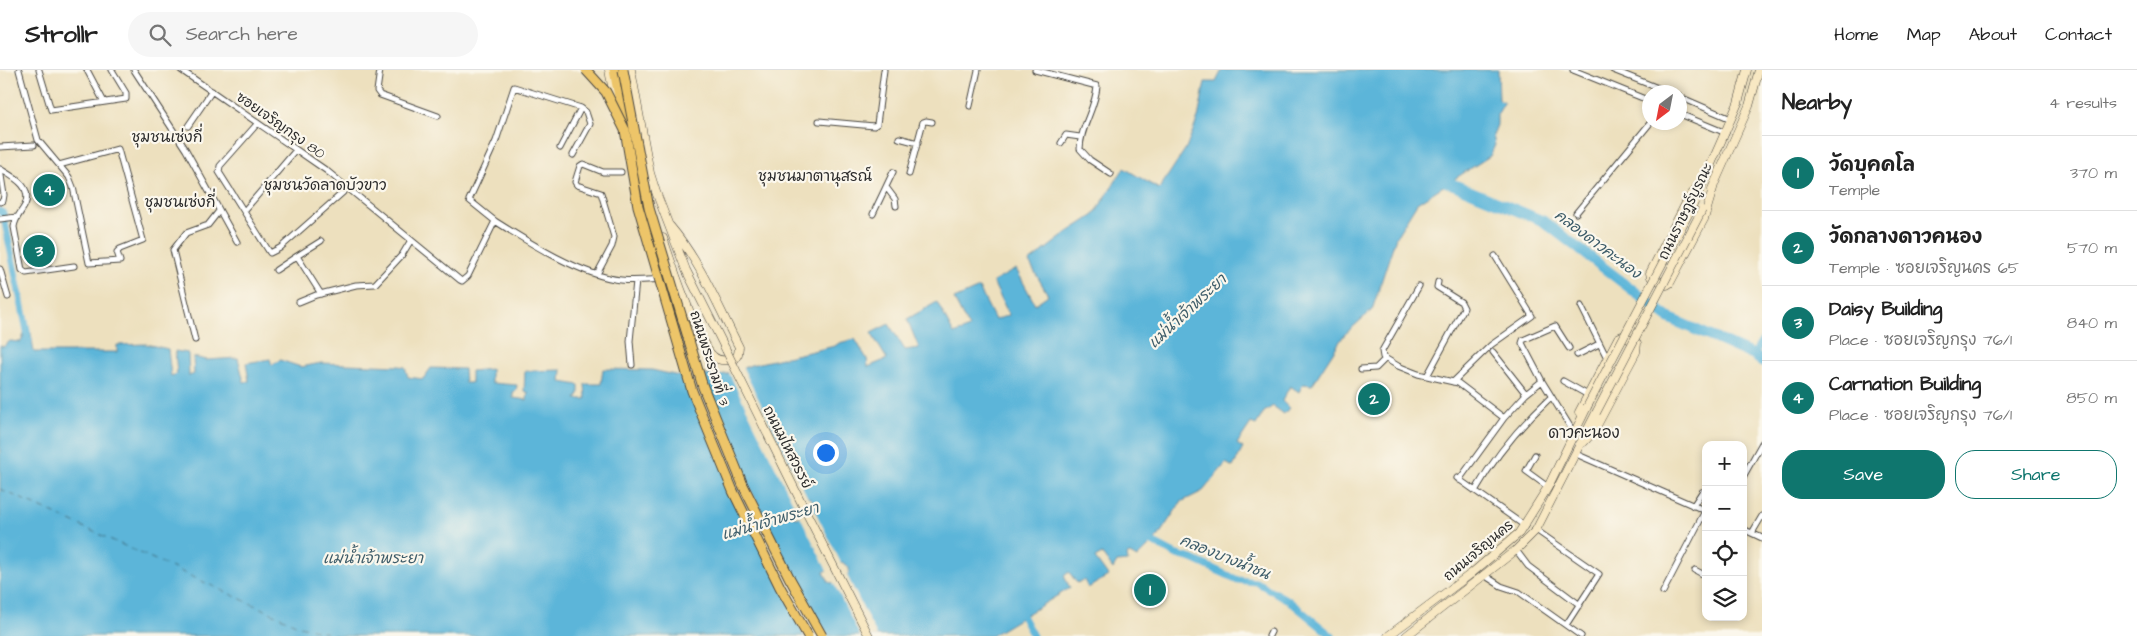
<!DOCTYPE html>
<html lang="en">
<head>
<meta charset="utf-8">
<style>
	:root { --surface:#fff; --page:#f6f6f6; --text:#222; --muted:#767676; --line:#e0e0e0; --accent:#0f766e }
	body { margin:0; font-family:"Architects Daughter","Playpen Sans Thai",sans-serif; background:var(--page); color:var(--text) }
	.controls { position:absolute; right:15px; bottom:15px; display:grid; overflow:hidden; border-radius:10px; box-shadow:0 2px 8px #0003 }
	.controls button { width:45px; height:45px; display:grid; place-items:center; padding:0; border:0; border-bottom:1px solid var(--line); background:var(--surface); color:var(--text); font:25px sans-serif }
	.compass { position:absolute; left:1642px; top:15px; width:45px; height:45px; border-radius:50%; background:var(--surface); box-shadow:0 2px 8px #0003; rotate:212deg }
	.you { position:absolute; left:825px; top:382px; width:18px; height:18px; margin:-12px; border:4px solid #fff; border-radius:50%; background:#1a73e8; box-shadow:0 0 0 8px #1a73e833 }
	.badge { display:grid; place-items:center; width:32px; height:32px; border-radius:50%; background:var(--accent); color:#fff; font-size:16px; font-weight:700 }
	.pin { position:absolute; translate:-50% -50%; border:2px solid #fff; box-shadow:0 1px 5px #0006 }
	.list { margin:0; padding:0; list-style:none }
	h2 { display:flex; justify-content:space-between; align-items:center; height:65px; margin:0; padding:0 20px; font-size:21px }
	h2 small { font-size:16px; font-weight:400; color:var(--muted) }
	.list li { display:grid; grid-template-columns:32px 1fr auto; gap:15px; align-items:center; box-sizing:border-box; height:75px; padding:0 20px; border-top:1px solid var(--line) }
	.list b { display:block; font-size:19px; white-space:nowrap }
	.list p { margin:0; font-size:16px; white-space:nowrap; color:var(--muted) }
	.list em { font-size:16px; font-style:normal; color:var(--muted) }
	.actions { display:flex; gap:10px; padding:15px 20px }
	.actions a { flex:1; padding:11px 0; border:1px solid var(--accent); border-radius:20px; text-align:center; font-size:18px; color:var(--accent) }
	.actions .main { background:var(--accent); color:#fff }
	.icon { flex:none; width:28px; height:28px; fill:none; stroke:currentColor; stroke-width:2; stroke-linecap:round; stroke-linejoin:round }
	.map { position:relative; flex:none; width:1762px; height:566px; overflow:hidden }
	header { display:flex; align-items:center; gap:30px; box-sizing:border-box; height:70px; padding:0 25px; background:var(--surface); border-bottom:1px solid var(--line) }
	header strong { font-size:24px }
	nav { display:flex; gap:28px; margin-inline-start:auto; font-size:18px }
	.search { width:350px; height:45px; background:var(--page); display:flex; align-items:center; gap:12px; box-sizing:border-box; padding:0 18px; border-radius:28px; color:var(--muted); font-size:19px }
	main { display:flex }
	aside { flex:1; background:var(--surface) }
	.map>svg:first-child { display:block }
</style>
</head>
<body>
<header>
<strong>Strollr</strong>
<div class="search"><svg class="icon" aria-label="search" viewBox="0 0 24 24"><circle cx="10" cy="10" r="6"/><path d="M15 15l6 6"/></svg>Search here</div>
<nav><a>Home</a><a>Map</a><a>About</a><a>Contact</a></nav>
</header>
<main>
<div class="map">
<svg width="1762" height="566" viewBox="0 0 1762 566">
	<rect width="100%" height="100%" fill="#fbf7ec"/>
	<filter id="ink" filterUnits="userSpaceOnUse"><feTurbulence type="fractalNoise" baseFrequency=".02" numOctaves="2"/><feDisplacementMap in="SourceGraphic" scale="10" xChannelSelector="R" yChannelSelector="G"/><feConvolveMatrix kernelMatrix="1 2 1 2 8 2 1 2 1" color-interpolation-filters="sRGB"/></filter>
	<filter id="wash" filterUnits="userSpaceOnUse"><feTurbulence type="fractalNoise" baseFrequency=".0096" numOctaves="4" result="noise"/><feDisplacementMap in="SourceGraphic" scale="20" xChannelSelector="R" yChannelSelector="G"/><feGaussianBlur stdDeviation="1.12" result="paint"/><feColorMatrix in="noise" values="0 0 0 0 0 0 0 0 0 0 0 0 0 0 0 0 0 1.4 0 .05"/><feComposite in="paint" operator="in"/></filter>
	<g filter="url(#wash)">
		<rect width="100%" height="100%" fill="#ede0be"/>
		<!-- water -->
		<path fill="#5bb5d9" stroke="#437082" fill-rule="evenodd" d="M1222,0H1498L1499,30L1504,33L1497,45V55L1493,65L1495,75L1490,86L1417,133L1396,167L1372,240L1344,265L1312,315L1303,314L1299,322L1290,316L1282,331L1289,338L1284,344L1273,336L1264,342L1256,355L1251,353L1237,374L1243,378L1233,397L1226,393L1203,421L1181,432L1157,468L1137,488L1130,484L1127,485L1128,491L1117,492L1113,499L1102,484L1095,488L1108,506L1088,518L1084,510L1077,513L1069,502L1064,506L1070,518L991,566H0V275L3,277L10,271L21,272L24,264L31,263L34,282H117V275L146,274L168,279L171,306L177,304L175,281L188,283L189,306L194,304L193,287L207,290L238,288L244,312L249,311L246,293L270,289L272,295L280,290L301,297L321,293L399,296L405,297L408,307L423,309L431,298L464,299L465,313H471V301L491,299V313L517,315L516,321L513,322V328L527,330L528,322H524L525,301L562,300L561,312L579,315V324L576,329H586L585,314H601L603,299L652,300L679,306L716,305L727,304L751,295L835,276L839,273L855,269L867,289L868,297L887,289L871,263L889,254L905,280L919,278L907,249L937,232L954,264L969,258L954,229L979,218L995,250L1009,245L993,212L1016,199L1035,234L1048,225L1029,192L1068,162L1094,145L1124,98L1159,119L1186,78L1198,48L1205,12H1216ZM808,427L815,432L814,439L797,448L794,447L790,437ZM842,492L849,498V504L832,513L829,512L824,502Z"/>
		<!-- pier -->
		<path fill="#ede0be" d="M742,296L809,430L795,437L728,301Z
			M683,303H702L746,411L794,507L828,566H804Z
			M813,437L842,495L828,503L799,444Z
			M846,503L877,566H860L832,510Z"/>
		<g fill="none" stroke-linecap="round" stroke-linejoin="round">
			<!-- canal -->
			<path stroke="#5bb5d9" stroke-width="7" d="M0,141L3,143L29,271
				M1753,285L1762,271
				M1147,465L1152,472L1177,485L1192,489L1238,510L1256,512L1288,530L1332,566
				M1019,540L1033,566"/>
			<!-- river -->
			<path stroke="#5bb5d9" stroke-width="11" d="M1435,107L1543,151L1669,248L1753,285L1762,291"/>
			<!-- ferry -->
			<path stroke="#3c5b68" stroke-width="1" stroke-dasharray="6 5" stroke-linecap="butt" d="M0,419L300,556L339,566"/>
		</g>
	</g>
	<g filter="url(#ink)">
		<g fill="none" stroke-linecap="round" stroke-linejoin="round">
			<!-- minor casing -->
			<g stroke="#484641" stroke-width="7">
				<path id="minor" d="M19,0L38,70L69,107L73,117L89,193L120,191L117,182L120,179L143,170L118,79L59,95
					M39,0L51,40L126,29V23L112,0
					M87,0L104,32
					M134,0L186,80L237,172
					M181,0L327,101L460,210L462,211L468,206L495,151C528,172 582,206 621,210C637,212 655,209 671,209
					M380,0L377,21L380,25L438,46
					M1035,0L1097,16C1096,38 1080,57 1080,79L1090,90L1111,104
					M1573,0L1650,31
					M1613,0L1668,22
					M1680,27L1731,49
					M970,36L978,0
					M1680,44L1726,63
					M819,51L874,56L877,54L884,0
					M258,53L220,96L219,102L270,183L280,178L348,118
					M188,56L212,21
					M899,68L918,73
					M1061,73L1066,65L1080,67
					M0,77L34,75
					M560,78L581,38
					M0,99C13,107 33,116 25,135C21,143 15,148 14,157L22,200L26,203L74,196
					M909,104L923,52L926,51L932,52
					M886,117L895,129L896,136
					M0,132L3,131L4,125L0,99
					M244,141L296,80
					M1576,143L1651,52
					M873,144L893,102
					M0,149L17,147
					M495,151L469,130L496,71L514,17L581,38L586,42L590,54L573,85
					M297,186L321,171
					M0,199L8,227
					M276,200L297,186L321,224
					M597,204L612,176L614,167L601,123L577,115L575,112L580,96L583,94L603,102H621
					M1419,216L1382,281L1383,287L1398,296L1418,304L1458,313L1504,348
					M299,232L316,225L356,215L375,214L402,185L411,170
					M1581,236L1607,288
					M195,270L173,180L186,163L208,155L219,141
					M1569,278L1555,256L1523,270L1522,273L1542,311L1571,358
					M1493,282L1526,324
					M1577,285L1599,274
					M632,295L630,271L636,211
					M1361,299L1376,298L1385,289
					M1427,306L1464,238L1461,232L1437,217L1438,212
					M1563,311L1588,325
					M1453,312L1491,275L1532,246L1495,186
					M1576,384L1706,441
					M1535,385L1526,401L1548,417
					M1743,407L1762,373
					M1457,408L1525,456
					M1459,410L1504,348L1526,324L1542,311
					M1475,421C1495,386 1522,354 1551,327
					M1693,436L1702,422
					M1743,459L1762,468
					M1536,460L1599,504L1566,555
					M1752,463L1762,446
					M1516,480L1528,496L1580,535
					M1695,500L1706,506
					M1484,505L1501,516L1519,522L1581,566
					M1663,522L1705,441
					M1269,566L1271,562"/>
			</g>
			<!-- secondary casing -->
			<g stroke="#484641" stroke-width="9">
				<path id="secondary" d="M609,0L616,37
					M631,0L650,103L656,122L686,200L726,280
					M636,108L646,133
					M1703,110L1688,129L1650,203L1651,207L1667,215L1670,213L1704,149L1714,115
					M1712,119L1749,36L1759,0
					M1693,135L1738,33L1747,0
					M663,168C670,189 699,275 713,286C719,292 727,291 735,289L738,284L739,277C718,236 700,191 670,156
					M1579,342L1618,268L1622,266L1637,273L1636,282L1594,361L1584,372
					M806,442L869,566
					M1388,566L1472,503L1519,463L1548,417L1587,337
					M1406,566L1516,480L1536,460L1596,343"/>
			</g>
			<!-- primary casing -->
			<g stroke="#484641" stroke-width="11">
				<path id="primary" d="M614,0L625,58"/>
			</g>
			<!-- minor -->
			<use href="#minor" stroke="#fff" stroke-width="5"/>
			<!-- secondary -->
			<use href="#secondary" stroke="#f8e8c3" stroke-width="8"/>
			<!-- primary -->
			<use href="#primary" stroke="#edc569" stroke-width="9"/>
			<!-- secondary-bridge casing -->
			<g stroke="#484641" stroke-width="9" stroke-linecap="butt">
				<path id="secondary-bridge" d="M726,280L806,442
					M1587,337L1693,135
					M1596,343L1702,140"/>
			</g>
			<!-- primary-bridge casing -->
			<g stroke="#484641" stroke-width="11" stroke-linecap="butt">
				<path id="primary-bridge" d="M586,0L606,22L625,60L638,136L692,321L733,421L780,517L808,566
					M623,0L649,138L703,317L743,415L789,507L822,566"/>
			</g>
			<!-- secondary-bridge -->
			<use href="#secondary-bridge" stroke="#f8e8c3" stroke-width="8"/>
			<!-- primary-bridge -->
			<use href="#primary-bridge" stroke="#edc569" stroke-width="9"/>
		</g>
	</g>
	<g text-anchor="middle" stroke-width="4.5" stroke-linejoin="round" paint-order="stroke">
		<!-- street labels -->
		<g font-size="14" fill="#2b2b2b" stroke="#fbf7ec">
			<text transform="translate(281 55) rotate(35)" y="5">ซอยเจริญกรุง 80</text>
			<text transform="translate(1685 141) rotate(-64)" y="5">ถนนราษฎร์บูรณะ</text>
			<text transform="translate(710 288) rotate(72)" y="5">ถนนพระรามที่ 3</text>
			<text transform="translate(788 377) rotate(63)" y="5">ถนนมไหสวรรย์</text>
			<text transform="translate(1478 480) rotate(-40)" y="5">ถนนเจริญนคร</text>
		</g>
		<!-- neighbourhood labels -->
		<g font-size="15" fill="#2b2b2b" stroke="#fbf7ec">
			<text x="167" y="72">ชุมชนเซ่งกี่</text>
			<text x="815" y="111">ชุมชนมาตานุสรณ์</text>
			<text x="325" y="120">ชุมชนวัดลาดบัวขาว</text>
			<text x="180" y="137">ชุมชนเซ่งกี่</text>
		</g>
		<!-- water labels -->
		<g font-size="15" font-style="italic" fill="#3c5b68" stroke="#fbf7ec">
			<text transform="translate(1598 174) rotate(37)" y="5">คลองดาวคะนอง</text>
			<text transform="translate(1187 241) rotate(-43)" y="5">แม่น้ำเจ้าพระยา</text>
			<text transform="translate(770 451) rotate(-16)" y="5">แม่น้ำเจ้าพระยา</text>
			<text transform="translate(1225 487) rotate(22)" y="5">คลองบางน้ำชน</text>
			<text x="373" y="493">แม่น้ำเจ้าพระยา</text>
		</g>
		<!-- quarter labels -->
		<g font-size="16" fill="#2b2b2b" stroke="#fbf7ec">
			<text x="1584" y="368">ดาวคะนอง</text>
		</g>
	</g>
</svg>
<div class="controls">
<button>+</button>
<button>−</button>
<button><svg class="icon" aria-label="locate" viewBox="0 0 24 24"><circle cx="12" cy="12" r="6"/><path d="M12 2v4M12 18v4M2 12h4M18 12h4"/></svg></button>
<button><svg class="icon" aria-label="layers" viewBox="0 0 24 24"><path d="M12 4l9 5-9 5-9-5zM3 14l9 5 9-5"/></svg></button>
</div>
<svg class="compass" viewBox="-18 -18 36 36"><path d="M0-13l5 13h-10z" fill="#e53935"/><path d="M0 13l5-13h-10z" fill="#767676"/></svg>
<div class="you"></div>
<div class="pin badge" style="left:1150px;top:520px">1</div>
<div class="pin badge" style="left:1374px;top:329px">2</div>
<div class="pin badge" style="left:39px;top:181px">3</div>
<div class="pin badge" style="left:49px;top:120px">4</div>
</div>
<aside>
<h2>Nearby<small>4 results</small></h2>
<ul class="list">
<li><span class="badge">1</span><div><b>วัดบุคคโล</b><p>Temple</p></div><em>370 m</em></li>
<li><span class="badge">2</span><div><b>วัดกลางดาวคนอง</b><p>Temple · ซอยเจริญนคร 65</p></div><em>570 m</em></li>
<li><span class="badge">3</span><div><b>Daisy Building</b><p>Place · ซอยเจริญกรุง 76/1</p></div><em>840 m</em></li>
<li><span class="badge">4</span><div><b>Carnation Building</b><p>Place · ซอยเจริญกรุง 76/1</p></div><em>850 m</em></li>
</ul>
<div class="actions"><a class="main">Save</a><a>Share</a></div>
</aside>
</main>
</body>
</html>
